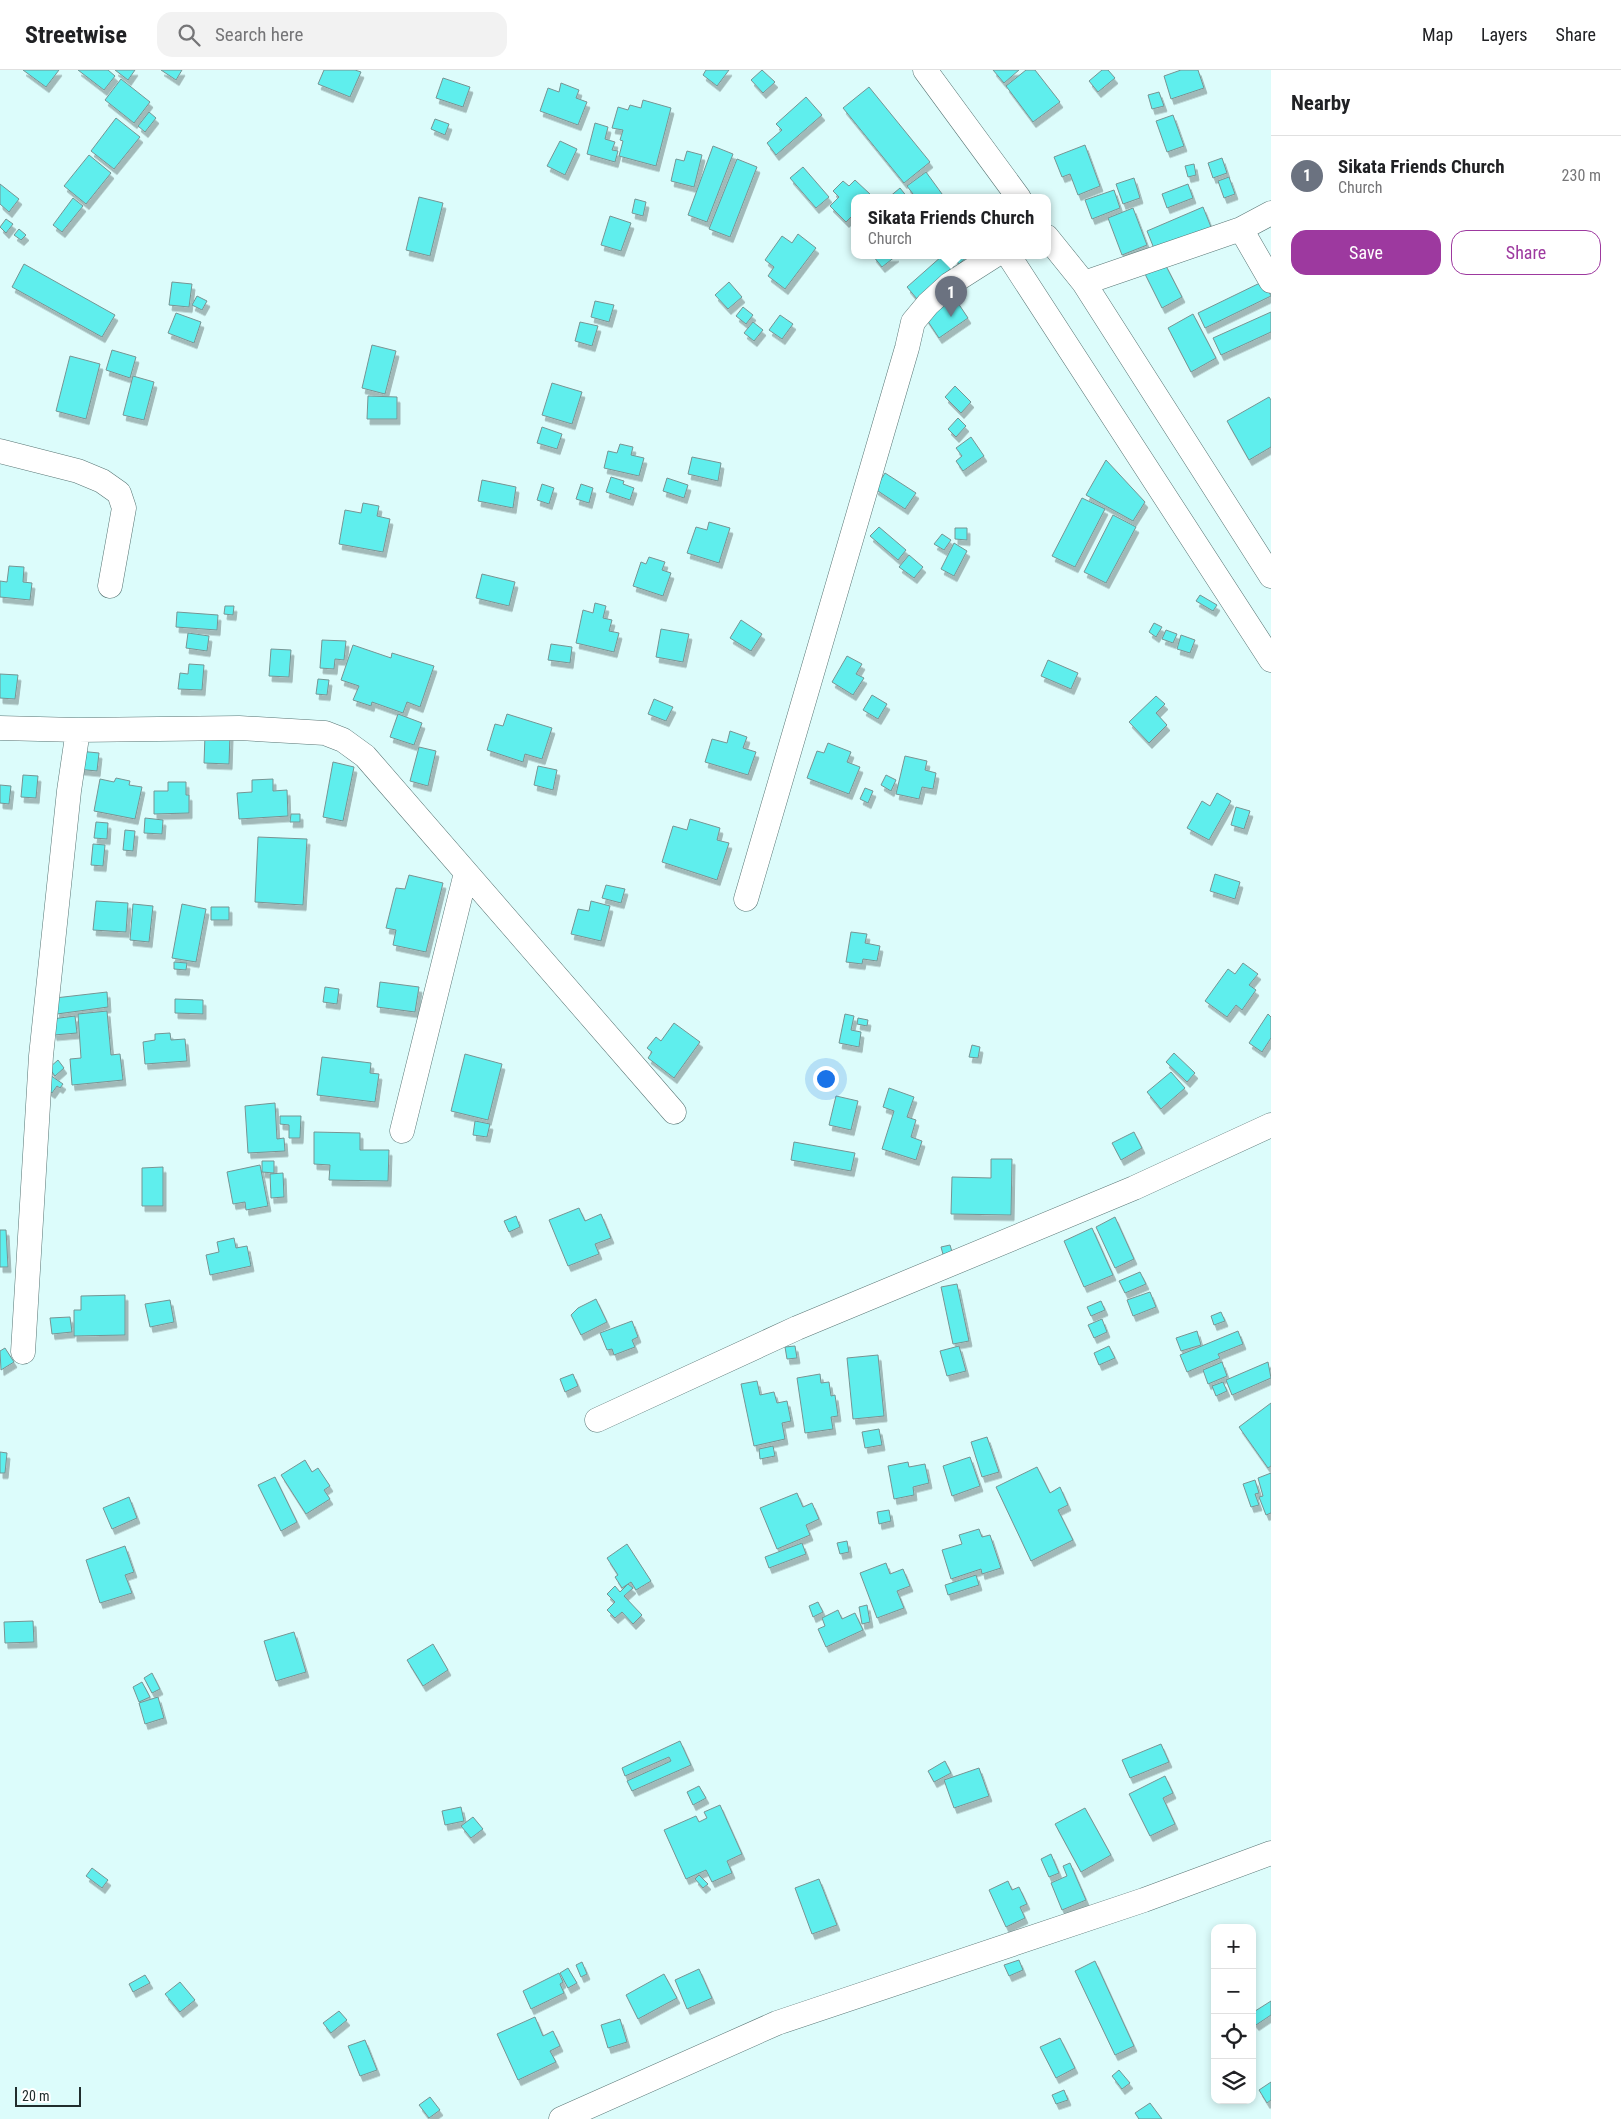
<!DOCTYPE html>
<html lang="en">
<head>
<meta charset="utf-8">
<style>
	:root { --surface:#fff; --page:#f2f2f2; --text:#202124; --muted:#757577; --line:#e0e0e0; --accent:#9d399f }
	body { margin:0; font-family:"Roboto Condensed",sans-serif; background:var(--page); color:var(--text) }
	.controls { position:absolute; right:15px; bottom:15px; display:grid; overflow:hidden; border-radius:10px; box-shadow:0 2px 8px #0003 }
	.controls button { width:45px; height:45px; display:grid; place-items:center; padding:0; border:0; border-bottom:1px solid var(--line); background:var(--surface); color:var(--text); font:25px sans-serif }
	.scale { position:absolute; left:15px; bottom:12px; width:66px; box-sizing:border-box; padding-left:5px; border:2px solid #212d2d; border-top:0; font-size:14px; line-height:18px; white-space:nowrap; color:#212d2d; -webkit-text-stroke:4px #fff; paint-order:stroke }
	.you { position:absolute; left:825px; top:1008px; width:18px; height:18px; margin:-12px; border:4px solid #fff; border-radius:50%; background:#1a73e8; box-shadow:0 0 0 8px #1a73e833 }
	.badge { display:grid; place-items:center; width:32px; height:32px; border-radius:50%; background:var(--accent); color:#fff; font-size:16px; font-weight:700 }
	.pin { position:absolute; translate:-50% -41px; filter:drop-shadow(0 1px 2px #0008) }
	.pin::after { content:''; position:absolute; top:26px; width:18px; height:15px; background:inherit; clip-path:polygon(0 0,100% 0,50% 100%) }
	.popup { position:absolute; left:851px; top:124px; width:200px; height:65px; box-sizing:border-box; display:grid; place-content:center; border-radius:10px; background:var(--surface); filter:drop-shadow(0 1px 4px #0005); font-size:16px; white-space:nowrap; color:var(--muted) }
	.popup b { font-size:19px; color:var(--text) }
	.popup::after { content:''; position:absolute; left:50%; top:100%; margin-left:-10px; border:10px solid transparent; border-top-color:var(--surface) }
	.list { margin:0; padding:0; list-style:none }
	h2 { display:flex; justify-content:space-between; align-items:center; height:65px; margin:0; padding:0 20px; font-size:21px }
	h2 small { font-size:16px; font-weight:400; color:var(--muted) }
	.list li { display:grid; grid-template-columns:32px 1fr auto; gap:15px; align-items:center; box-sizing:border-box; height:80px; padding:0 20px; border-top:1px solid var(--line) }
	.list b { display:block; font-size:19px; white-space:nowrap }
	.list p { margin:0; font-size:16px; white-space:nowrap; color:var(--muted) }
	.list em { font-size:16px; font-style:normal; color:var(--muted) }
	.actions { display:flex; gap:10px; padding:15px 20px }
	.actions a { flex:1; padding:11px 0; border:1px solid var(--accent); border-radius:15px; text-align:center; font-size:18px; color:var(--accent) }
	.actions .main { background:var(--accent); color:#fff }
	.icon { flex:none; width:28px; height:28px; fill:none; stroke:currentColor; stroke-width:2; stroke-linecap:round; stroke-linejoin:round }
	.map { position:relative; flex:none; width:1271px; height:2049px; overflow:hidden }
	header { display:flex; align-items:center; gap:30px; box-sizing:border-box; height:70px; padding:0 25px; background:var(--surface); border-bottom:1px solid var(--line) }
	header strong { font-size:24px }
	nav { display:flex; gap:28px; margin-inline-start:auto; font-size:18px }
	.search { width:350px; height:45px; background:var(--page); display:flex; align-items:center; gap:12px; box-sizing:border-box; padding:0 18px; border-radius:15px; color:var(--muted); font-size:19px }
	main { display:flex }
	aside { flex:1; background:var(--surface) }
	.map>svg:first-child { display:block }
</style>
</head>
<body>
<header>
<strong>Streetwise</strong>
<div class="search"><svg class="icon" aria-label="search" viewBox="0 0 24 24"><circle cx="10" cy="10" r="6"/><path d="M15 15l6 6"/></svg>Search here</div>
<nav><a>Map</a><a>Layers</a><a>Share</a></nav>
</header>
<main>
<div class="map">
<svg width="1271" height="2049" viewBox="0 0 1271 2049">
	<defs>
		<filter id="shadow"><feDropShadow dx="3" dy="5.5" stdDeviation="0" flood-color="#0004"/></filter>
	</defs>
	<rect width="100%" height="100%" fill="#dcfcfb"/>
	<!-- building -->
	<path fill="#5feeed" stroke="#779493" filter="url(#shadow)" d="M23,0H59L46,17Z
		M78,0H108L115,6L104,20Z
		M115,0H135L128,10Z
		M161,0H182L176,10Z
		M324,0H355L361,2L350,27L318,14Z
		M706,0H729L717,16L703,5Z
		M762,0L775,12L763,23L751,10Z
		M993,0H1019L1004,13Z
		M1026,0H1035L1060,32L1033,52L1006,16Z
		M1102,0H1108L1115,8L1098,22L1089,11Z
		M1181,0H1198L1204,18L1171,29L1164,6Z
		M443,8L470,17L463,37L436,28Z
		M121,9L150,32L134,53L105,30Z
		M561,13L579,20L576,28L587,32L578,55L540,41L548,18L559,22Z
		M869,17L930,92L904,113L843,38Z
		M1159,22L1164,36L1152,39L1148,25Z
		M806,27L822,45L776,85L767,73L782,60L776,54Z
		M643,30L671,38L656,96L619,86L623,71L620,70L623,60L612,58L618,37L628,40L630,35L641,38Z
		M149,42L156,48L145,62L138,56Z
		M1173,45L1184,76L1167,82L1156,51Z
		M116,48L140,67L114,99L91,81Z
		M435,49L449,54L445,65L431,59Z
		M595,53L608,57L605,69L615,72L612,80L618,81L615,92L587,84Z
		M560,71L577,79L565,105L547,96Z
		M1085,75L1100,116L1078,125L1070,104L1062,107L1054,87Z
		M713,76L733,84L707,152L688,145Z
		M687,81L702,85L694,117L671,111L676,89L684,91Z
		M89,85L111,103L86,134L64,116Z
		M1222,88L1227,103L1213,108L1208,93Z
		M737,89L757,97L730,167L709,159Z
		M1194,94L1196,105L1188,107L1185,96Z
		M803,97L829,127L816,138L790,108Z
		M926,102L945,128H916L907,116Z
		M1229,107L1235,124L1224,128L1218,111Z
		M1134,108L1140,128L1123,134L1116,114Z
		M855,110L871,125L868,128H855V143L846,152L830,136L839,127L833,121L843,111L849,116Z
		M0,114L19,129L9,142L0,134Z
		M1188,114L1193,128L1167,138L1162,124Z
		M900,118L908,128H888Z
		M1114,120L1120,138L1092,149L1085,130Z
		M419,127L443,133L430,186L406,180Z
		M73,128L83,136L62,162L53,155Z
		M635,129L646,132L643,146L632,143Z
		M1203,137L1211,157L1155,181L1147,161Z
		M1133,138L1147,175L1122,185L1108,148Z
		M610,146L631,153L621,181L601,175Z
		M6,149L13,154L6,163L0,157Z
		M19,159L26,165L21,170L14,165Z
		M798,164L816,178L785,219L768,206L774,197L765,190L782,166L792,173Z
		M873,186H896L882,197Z
		M942,186H945L954,196L917,229L907,217Z
		M953,186H968L959,194Z
		M24,194L115,245L102,267L12,217Z
		M1165,194L1182,227L1162,238L1145,204Z
		M1264,211L1271,226L1205,258L1198,243Z
		M172,212L192,214L189,237L169,235Z
		M729,212L742,227L728,239L715,225Z
		M952,224L968,248L939,268L923,244Z
		M197,226L207,231L202,240L192,235Z
		M595,231L614,235L609,252L591,247Z
		M743,237L753,245L746,254L736,246Z
		M1271,242V262L1221,285L1213,268Z
		M176,243L201,252L194,273L168,263Z
		M1193,244L1216,288L1191,302L1168,258Z
		M780,245L793,254L782,269L769,260Z
		M580,252L598,256L592,276L575,271Z
		M753,252L763,260L754,271L744,263Z
		M372,275L396,281L385,324L362,318Z
		M112,280L136,287L130,308L106,300Z
		M70,286L100,294L86,349L56,341Z
		M133,306L154,312L144,350L123,345Z
		M552,313L582,322L572,354L542,345Z
		M955,316L971,332L961,343L945,327Z
		M368,326L397,327V349H367Z
		M1269,327L1271,330V377L1249,390L1227,351Z
		M958,348L966,356L956,367L948,359Z
		M542,357L562,364L557,379L537,373Z
		M971,367L984,386L963,401L956,391L962,386L956,378Z
		M620,374L633,377L631,385L644,388L639,406L604,398L608,381L617,383Z
		M692,387L721,393L718,411L688,404Z
		M1106,390L1145,432L1133,451L1086,425Z
		M885,403L916,423L905,439L875,419Z
		M611,407L624,411L623,414L634,418L630,430L606,422Z
		M667,408L688,415L684,428L663,421Z
		M482,410L516,417L513,438L478,431Z
		M542,414L554,418L549,434L537,430Z
		M581,414L593,418L589,433L576,429Z
		M1082,428L1105,439L1075,497L1052,486Z
		M363,433L379,436L377,446L390,449L383,482L339,474L345,440L361,443Z
		M1113,445L1136,457L1106,513L1084,502Z
		M709,452L730,458L719,493L687,483L696,457L707,460Z
		M879,457L906,480L898,490L870,466Z
		M955,458H967V470L955,469Z
		M942,464L951,470L944,480L934,474Z
		M954,473L967,481L954,506L941,499Z
		M909,485L923,497L914,508L899,497Z
		M649,487L665,492L662,500L671,503L663,526L633,516L641,492L646,494Z
		M9,496L24,497L23,512L32,513L30,530L0,527V511L7,512Z
		M482,504L515,512L509,536L476,528Z
		M1200,525L1217,535L1213,541L1196,531Z
		M595,533L606,536L603,548L612,550L609,561L619,563L614,582L576,573L583,540L593,543Z
		M225,536H234L233,545L224,544Z
		M177,542L218,545L217,560L176,557Z
		M741,550L762,564L751,581L730,568Z
		M1154,553L1162,557L1156,567L1149,562Z
		M661,559L689,564L683,592L656,587Z
		M1166,560L1177,564L1173,573L1162,569Z
		M188,563L209,566L207,581L186,578Z
		M1181,565L1195,570L1190,583L1177,579Z
		M322,570L346,571L344,590L335,589L334,599L320,598Z
		M551,574L572,577L570,593L548,590Z
		M353,575L391,588L392,583L434,596L420,637L407,632L403,643L372,632L371,636L353,630L359,616L341,610Z
		M271,579L291,580L289,607L269,606Z
		M847,586L862,594L856,604L864,608L853,625L832,612Z
		M1048,590L1078,603L1071,619L1041,606Z
		M189,594L204,595L202,620L178,619L180,603L188,604Z
		M0,604L18,605L15,629L0,628Z
		M318,609L329,610L327,625L316,624Z
		M872,625L887,634L878,649L863,640Z
		M1156,626L1165,634L1156,643L1167,655L1149,673L1129,652Z
		M654,629L673,637L666,651L648,644Z
		M398,644L422,653L414,675L390,667Z
		M507,644L552,658L542,689L525,684L523,692L487,680L495,654L503,656Z
		M730,661L747,667L743,678L756,682L748,705L705,692L712,669L727,673Z
		M205,665H230L229,694L204,693Z
		M828,673L851,682L847,692L860,697L849,724L807,708L817,681L824,683Z
		M419,677L436,681L428,716L410,711Z
		M79,681L99,683L97,701L77,699Z
		M905,686L927,691L925,700L936,703L933,719L922,717L919,729L896,724Z
		M333,692L354,697L343,751L323,747Z
		M538,696L557,700L553,720L534,715Z
		M23,705L38,706L36,728L21,727Z
		M886,705L896,710L891,721L881,715Z
		M116,708L130,711L129,715L142,717L135,749L94,741L100,709L114,712Z
		M273,709V721L287,720L288,746L239,749L237,723L252,722V710Z
		M168,712H186V725H189V743L154,744V721H168Z
		M0,715L11,716L9,734L0,733Z
		M865,718L873,721L868,733L860,729Z
		M1217,723L1231,731L1209,770L1187,758L1202,731L1210,736Z
		M1236,737L1250,741L1244,759L1231,755Z
		M291,744H300V752H290Z
		M145,748L163,750L162,764L144,763Z
		M690,749L720,758L717,770L729,773L717,810L662,792L673,756L687,760Z
		M96,752L108,753L107,769L94,768Z
		M125,760L135,761L133,781L123,780Z
		M258,767L307,769L303,835L255,832Z
		M93,774L105,775L103,796L91,795Z
		M1215,804L1240,812L1235,829L1210,821Z
		M409,805L443,813L426,882L393,875L396,860L386,858L396,818L405,819Z
		M606,815L625,819L621,833L602,828Z
		M96,831L128,833L126,862L93,860Z
		M591,831L610,836L601,871L571,864L578,839L589,841Z
		M133,834L153,836L149,872L130,870Z
		M182,834L206,839L196,892L172,888Z
		M211,837H229V850H211Z
		M851,862L867,864L865,873L880,876L877,891L863,889L862,894L846,892Z
		M174,892L187,893L186,900L174,899Z
		M1243,893L1258,904L1249,915L1256,920L1242,940L1236,935L1227,947L1205,931L1228,899L1235,904Z
		M380,912L419,917L415,942L377,937Z
		M325,917L339,919L337,934L323,932Z
		M107,922L108,937L57,944L55,928Z
		M175,929L203,930V944L175,943Z
		M107,941L111,985L120,984L123,1010L72,1015L70,989L81,988L78,944Z
		M845,944L854,946L851,960L861,962L859,977L839,973Z
		M1268,944L1271,947V968L1262,982L1249,973Z
		M75,946L77,963L54,965L52,949Z
		M858,948L868,950L867,956L857,954Z
		M674,953L700,972L674,1008L648,988L652,982L647,978L656,967L661,971Z
		M170,963L171,970L185,969L187,991L145,994L143,972L155,970V964Z
		M972,975L980,977L978,988L969,987Z
		M1174,983L1195,1003L1187,1012L1166,992Z
		M465,984L502,994L488,1050L451,1041Z
		M322,987L371,993L370,1003L379,1004L375,1032L317,1025Z
		M58,990L64,998L55,1006L49,998Z
		M1171,1002L1185,1018L1161,1039L1147,1022Z
		M50,1005L63,1014L60,1018L57,1016L52,1023L43,1017Z
		M889,1018L914,1027L907,1047L916,1050L911,1067L922,1071L916,1090L882,1079L894,1041L883,1037Z
		M836,1026L858,1031L851,1060L829,1055Z
		M275,1033L277,1069L284,1068L285,1081L248,1083L245,1036Z
		M280,1046H301L300,1068H289V1055L280,1054Z
		M475,1051L490,1054L487,1067L473,1065Z
		M314,1062L360,1063V1080H389L388,1111L329,1110L330,1095L314,1094Z
		M1134,1062L1142,1078L1121,1090L1112,1073Z
		M794,1072L855,1083L851,1101L791,1090Z
		M991,1089H1012L1011,1145L951,1144L952,1107L991,1108Z
		M262,1091H274V1103L262,1102Z
		M260,1095L268,1136L246,1140L245,1132L233,1134L227,1102Z
		M163,1097V1136H142V1098Z
		M283,1103L284,1127L271,1128L270,1104Z
		M579,1138L585,1151L601,1144L611,1168L595,1174L599,1184L568,1196L549,1150Z
		M516,1146L520,1157L509,1162L504,1151Z
		M1115,1147L1134,1189L1115,1198L1096,1157Z
		M1092,1158L1113,1205L1084,1217L1064,1171Z
		M0,1160H6L8,1197H0Z
		M234,1168L236,1178L247,1176L251,1196L210,1205L206,1185L219,1182L217,1172Z
		M950,1175L953,1185L944,1188L941,1177Z
		M1140,1202L1146,1214L1125,1223L1119,1211Z
		M957,1214L969,1271L953,1274L941,1217Z
		M1150,1222L1156,1237L1133,1246L1127,1230Z
		M125,1225V1265L74,1266V1240H81V1226Z
		M596,1229L607,1252L581,1265L571,1245L578,1238Z
		M170,1230L174,1252L150,1257L145,1234Z
		M1101,1231L1105,1240L1091,1246L1087,1237Z
		M1221,1242L1225,1251L1214,1255L1211,1246Z
		M70,1247L72,1262L52,1264L50,1248Z
		M1102,1249L1107,1262L1094,1268L1088,1255Z
		M632,1251L638,1267L632,1270L635,1277L614,1285L612,1279L607,1280L600,1263Z
		M1197,1261L1201,1275L1181,1281L1176,1268Z
		M1238,1261L1243,1274L1218,1284L1220,1288L1187,1302L1180,1285Z
		M795,1276L797,1288L787,1289L785,1277Z
		M959,1276L966,1301L947,1306L940,1281Z
		M1109,1276L1115,1288L1099,1295L1094,1283Z
		M5,1278L14,1292L1,1300L0,1281Z
		M878,1285L884,1346L853,1349L847,1288Z
		M1222,1292L1227,1306L1208,1314L1203,1300Z
		M1268,1292L1271,1308L1232,1325L1226,1310Z
		M573,1304L578,1316L565,1322L560,1309Z
		M820,1304L821,1313L829,1312L831,1326L835,1325L838,1346L831,1347L833,1359L805,1363L797,1308Z
		M757,1311L760,1325L774,1322L777,1333L787,1331L791,1351L782,1353L785,1369L754,1376L741,1314Z
		M1223,1312L1227,1321L1216,1326L1212,1316Z
		M1271,1333V1396L1268,1398L1239,1357Z
		M879,1359L882,1375L865,1378L862,1362Z
		M987,1367L999,1402L982,1407L971,1372Z
		M773,1376L775,1386L760,1389L759,1379Z
		M0,1382L7,1383L5,1403H0Z
		M970,1387L980,1416L952,1426L943,1396Z
		M305,1390L312,1402L318,1398L330,1416L324,1420L330,1429L306,1444L281,1405Z
		M908,1392L909,1397L925,1394L929,1413L913,1417L914,1425L894,1429L888,1396Z
		M1037,1397L1050,1423L1060,1417L1068,1435L1058,1440L1073,1470L1031,1491L996,1417Z
		M1271,1403V1443L1266,1445L1259,1427L1263,1426L1258,1408Z
		M275,1407L297,1452L281,1461L258,1415Z
		M1255,1410L1259,1423L1255,1424L1259,1435L1251,1437L1243,1414Z
		M797,1423L803,1437L812,1433L819,1449L806,1455L810,1465L777,1479L760,1438Z
		M129,1427L137,1448L112,1459L103,1438Z
		M889,1440L891,1451L879,1454L877,1442Z
		M979,1459L982,1467L990,1465L1001,1498L982,1504L981,1499L951,1509L942,1480L962,1474L959,1465Z
		M847,1471L849,1482L840,1484L837,1473Z
		M802,1473L806,1484L769,1498L765,1487Z
		M627,1474L651,1511L636,1520L631,1512L622,1518L615,1507L618,1505L607,1488Z
		M125,1476L134,1502L125,1505L132,1523L100,1533L86,1490Z
		M886,1493L890,1504L903,1499L910,1516L897,1521L904,1538L877,1548L860,1503Z
		M976,1505L979,1515L948,1525L945,1515Z
		M628,1514L633,1518L624,1526L642,1545L633,1554L622,1542L615,1548L607,1540L615,1532L607,1524L615,1516L620,1522Z
		M818,1532L823,1542L813,1547L809,1536Z
		M867,1535L870,1552L862,1554L859,1537Z
		M838,1540L842,1549L855,1543L863,1560L826,1577L818,1559L825,1556L822,1548Z
		M33,1551L34,1572L5,1573L4,1552Z
		M294,1562L306,1602L276,1611L264,1571Z
		M433,1574L448,1600L423,1616L407,1590Z
		M152,1603L160,1619L152,1623L144,1608Z
		M142,1612L150,1627L139,1632L133,1617Z
		M158,1627L164,1648L145,1654L139,1633Z
		M680,1671L691,1695L632,1721L627,1711L671,1691L669,1687L625,1706L622,1698Z
		M1161,1674L1169,1692L1130,1708L1122,1690Z
		M945,1691L951,1703L934,1712L928,1701Z
		M979,1698L989,1726L954,1738L944,1710Z
		M1165,1706L1173,1723L1163,1728L1175,1754L1150,1766L1129,1724Z
		M699,1716L706,1728L693,1735L687,1722Z
		M720,1735L742,1784L727,1791L732,1803L712,1812L706,1800L686,1809L664,1760L696,1746L699,1752L707,1748L704,1742Z
		M461,1737L464,1751L445,1755L442,1741Z
		M1085,1738L1111,1785L1081,1802L1055,1754Z
		M473,1747L483,1759L471,1768L461,1756Z
		M1051,1784L1059,1803L1049,1807L1041,1789Z
		M1070,1793L1086,1830L1062,1840L1051,1813L1067,1806L1063,1796Z
		M92,1798L108,1810L102,1818L86,1806Z
		M699,1805L708,1814L703,1818L695,1809Z
		M819,1809L837,1855L812,1864L795,1818Z
		M1008,1811L1012,1820L1019,1817L1027,1834L1020,1837L1025,1848L1006,1857L989,1820Z
		M1019,1890L1023,1900L1009,1906L1004,1895Z
		M1095,1891L1134,1976L1115,1985L1075,1901Z
		M582,1892L587,1904L581,1907L576,1895Z
		M568,1898L577,1913L568,1918L560,1903Z
		M699,1899L712,1928L687,1939L675,1910Z
		M559,1903L563,1912L560,1914L564,1923L531,1939L523,1921Z
		M664,1904L677,1928L638,1949L626,1925Z
		M145,1905L150,1913L133,1922L129,1914Z
		M180,1912L195,1930L180,1942L165,1924Z
		M1271,1931V1945L1256,1955L1252,1950V1943Z
		M339,1941L347,1950L331,1963L323,1953Z
		M535,1947L543,1966L553,1961L560,1976L550,1981L556,1992L518,2010L497,1964Z
		M620,1949L627,1972L608,1978L601,1955Z
		M1060,1968L1075,1998L1056,2008L1040,1977Z
		M365,1970L377,2000L360,2006L348,1976Z
		M1119,2000L1130,2013L1122,2019L1112,2006Z
		M1271,2012V2030L1267,2033L1259,2020Z
		M1064,2020L1068,2030L1056,2034L1052,2025Z
		M430,2027L440,2040L429,2048L419,2035Z
		M1150,2033L1162,2049H1139L1135,2043Z"/>
	<g fill="none" stroke-linecap="round" stroke-linejoin="round">
		<!-- minor casing -->
		<g stroke="#587574" stroke-width="25">
			<path id="minor" d="M925,0L1019,128
				M1241,159L1271,211
				M1047,167L1084,213L1271,506
				M1009,186L1271,590
				M1084,213L1241,159L1271,143
				M0,381L78,401L102,411L119,423L124,438L110,516
				M0,658L78,660L239,658L325,663L343,670L365,686L674,1042
				M746,829L907,278L913,252L928,234L950,214L994,186
				M402,1061L466,803
				M23,1282L41,986L69,721L78,660
				M597,1350L797,1258L1134,1118L1271,1055
				M561,2049L777,1953L1144,1830L1271,1783"/>
		</g>
		<!-- minor -->
		<use href="#minor" stroke="#fff" stroke-width="24"/>
	</g>
</svg>
<div class="controls">
<button>+</button>
<button>−</button>
<button><svg class="icon" aria-label="locate" viewBox="0 0 24 24"><circle cx="12" cy="12" r="6"/><path d="M12 2v4M12 18v4M2 12h4M18 12h4"/></svg></button>
<button><svg class="icon" aria-label="layers" viewBox="0 0 24 24"><path d="M12 4l9 5-9 5-9-5zM3 14l9 5 9-5"/></svg></button>
</div>
<div class="scale">20 m</div>
<div class="you"></div>
<div class="pin badge" style="left:951px;top:247px;background:#6b7280">1</div>
<div class="popup"><b>Sikata Friends Church</b>Church</div>
</div>
<aside>
<h2>Nearby<small></small></h2>
<ul class="list">
<li><span class="badge" style="background:#6b7280">1</span><div><b>Sikata Friends Church</b><p>Church</p></div><em>230 m</em></li>
</ul>
<div class="actions"><a class="main">Save</a><a>Share</a></div>
</aside>
</main>
</body>
</html>
